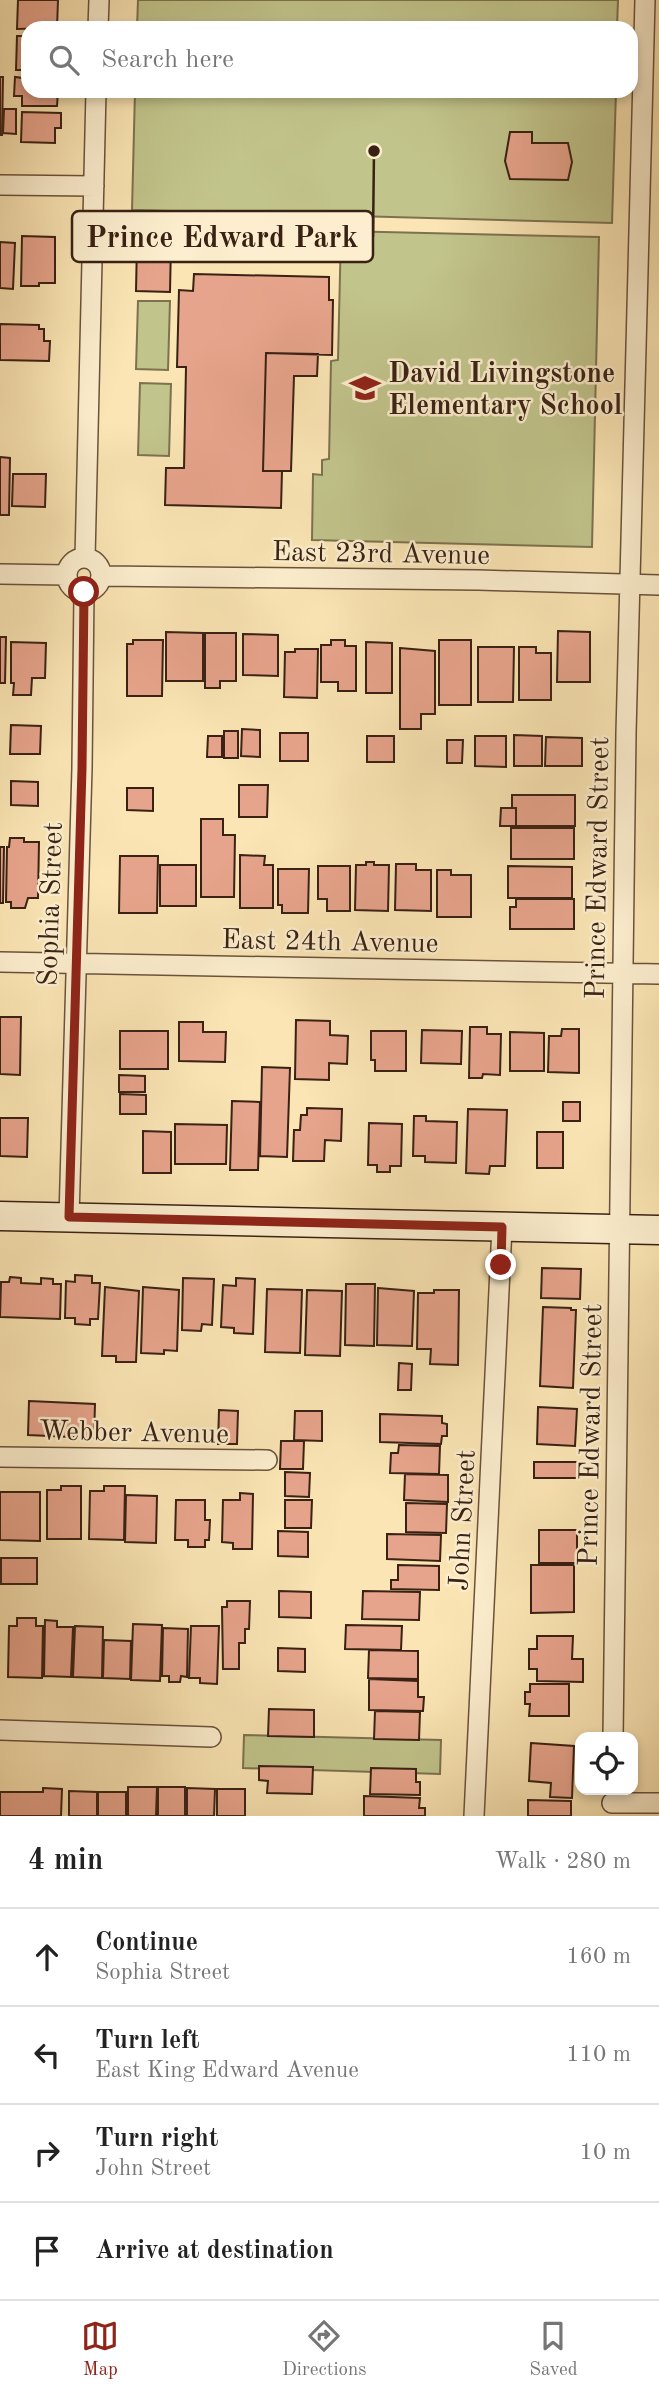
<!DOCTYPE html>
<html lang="en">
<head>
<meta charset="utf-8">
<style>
	:root { --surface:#fff; --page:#f2f2f2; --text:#222; --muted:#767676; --line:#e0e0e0; --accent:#8f2418 }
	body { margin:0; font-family:"Old Standard TT",serif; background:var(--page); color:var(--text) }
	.controls { position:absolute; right:21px; bottom:21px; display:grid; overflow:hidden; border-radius:14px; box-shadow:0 4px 10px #0003 }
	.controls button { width:63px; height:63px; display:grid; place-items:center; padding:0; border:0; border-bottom:2px solid var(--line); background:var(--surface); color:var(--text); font:35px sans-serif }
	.stop { position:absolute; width:21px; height:21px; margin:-16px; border:5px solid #8f2418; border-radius:50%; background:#fff }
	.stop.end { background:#8f2418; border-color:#fff; box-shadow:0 2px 7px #0008 }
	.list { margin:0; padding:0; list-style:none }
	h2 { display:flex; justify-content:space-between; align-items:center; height:91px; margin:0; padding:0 28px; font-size:30px }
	h2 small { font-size:23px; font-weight:400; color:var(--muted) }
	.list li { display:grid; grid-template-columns:46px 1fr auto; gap:21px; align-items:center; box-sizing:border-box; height:98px; padding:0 28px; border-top:2px solid var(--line) }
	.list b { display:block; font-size:26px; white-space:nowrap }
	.list p { margin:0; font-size:23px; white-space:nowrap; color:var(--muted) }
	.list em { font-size:23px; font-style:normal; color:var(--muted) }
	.icon { flex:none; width:38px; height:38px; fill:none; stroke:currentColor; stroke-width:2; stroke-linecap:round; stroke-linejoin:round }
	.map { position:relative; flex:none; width:659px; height:1816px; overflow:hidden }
	.search { position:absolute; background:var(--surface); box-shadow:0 4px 10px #0003; left:21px; right:21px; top:21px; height:77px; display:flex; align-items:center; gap:18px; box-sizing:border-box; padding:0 24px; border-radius:21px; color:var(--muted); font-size:26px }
	.sheet { height:483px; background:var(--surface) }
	nav { display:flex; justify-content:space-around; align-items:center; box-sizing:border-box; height:98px; border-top:2px solid var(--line); background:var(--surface); font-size:19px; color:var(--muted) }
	nav a { display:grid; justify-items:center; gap:4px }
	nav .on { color:var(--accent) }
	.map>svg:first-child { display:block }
</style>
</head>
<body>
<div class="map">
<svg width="659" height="1816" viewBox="0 0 659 1816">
	<rect width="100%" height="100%" fill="#fbe5b4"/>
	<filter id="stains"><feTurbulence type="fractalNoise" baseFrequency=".00286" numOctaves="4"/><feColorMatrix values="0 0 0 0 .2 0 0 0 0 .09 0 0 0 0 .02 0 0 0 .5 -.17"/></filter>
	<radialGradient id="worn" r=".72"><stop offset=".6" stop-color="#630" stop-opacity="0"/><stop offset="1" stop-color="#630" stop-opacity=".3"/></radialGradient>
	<!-- green -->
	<path fill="#c1c48b" stroke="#7d7250" stroke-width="2" d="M138,0H618L617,28H137Z
		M135,91H616L612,223L132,210Z
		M341,231L599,237L592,547L312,540L313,474L322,475V460L329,459L331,361L338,360Z
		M138,301H170L168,370L136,369Z
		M140,383L171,384L169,456L138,455Z
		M244,1735L441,1740L440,1774L243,1768Z"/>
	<!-- building -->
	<path fill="#e7a48c" stroke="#392114" stroke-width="2" d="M18,0H58L57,28L17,29Z
		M17,36H28V70H16Z
		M23,74H28V91H61L58,92L57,106H22V96H14L15,77L23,78Z
		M0,77H3L2,135H0Z
		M4,109H16V134L3,133Z
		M22,112L61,113V128H55V143L21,142Z
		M510,132H532V143H568L572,162L568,180L510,179L505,161Z
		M22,236L55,237V283H39V286H21Z
		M0,242L15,243L13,289L0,288Z
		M137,242L171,243L170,292L136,291Z
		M194,274L329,277V300H333L332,355L266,353L263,471H282L281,508L165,505L166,468H184L186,367H177L179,290L193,291Z
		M0,324L39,325V329H44V341H50L49,361L0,360Z
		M266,353L318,354L317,376H294L291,471H263Z
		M0,457L10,458L9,515H0Z
		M13,474H46L45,507L12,506Z
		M558,631L590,632V682H557Z
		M166,632L203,633V681H166Z
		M205,633H236V681H220V688H205Z
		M243,634L278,635V676L243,675Z
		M0,637H6L5,683H0Z
		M133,640H163L162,696H127V644H133Z
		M331,640H345V646H356V691H338V682H321V645H331Z
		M439,640H471V705H439Z
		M11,642L46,643L45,678H32L31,695H13L14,683H11Z
		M366,642L392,643V693H366Z
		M478,647H514L513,702H478Z
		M519,647H536V653H551V700H519Z
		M400,648L435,651V714H421V729H400Z
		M295,649H318L317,698L284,697L285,652H295Z
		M11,725L41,726L40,754H10Z
		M242,729L260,730V757L241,756Z
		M224,731H238V758H224Z
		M280,733H308V761H280Z
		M514,735L542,736V766H514Z
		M208,736H222V757H207Z
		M367,736H394V762H367Z
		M475,736H506V767L475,766Z
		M546,737L582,738V766H545Z
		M447,740H463L462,763H447Z
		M11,781L38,782V806L11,805Z
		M239,785H268L267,817H239Z
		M127,788H153V811L127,810Z
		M512,795H575V826H516V808H512Z
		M501,808H516V826H500Z
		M201,819H223V835H235L234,897H201Z
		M511,828H574V859H511Z
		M10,838H24V842H39L38,898H28L25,908H11V902H6L7,847H9Z
		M0,847H4L3,903H0Z
		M240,855L265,856L264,865H273V908H240Z
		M120,856H158L157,913H119Z
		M366,862H374V865H389L388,911L355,910L356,865H366Z
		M396,864H416V870H431V911L395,910Z
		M160,865H196V906H160Z
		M318,866H350V911H327V899H318Z
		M508,866L572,867V898H508Z
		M278,869H309L308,913H282V905H278Z
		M437,870H451V875H471V917H437Z
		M516,899H574V929H510V907H516Z
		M0,1017H21L20,1075L0,1074Z
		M296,1020L330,1021V1035L348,1036L347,1064L329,1063V1080L295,1079Z
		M179,1022H203V1032H226L225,1062L179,1061Z
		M470,1027H487V1034H501L500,1075L483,1074L482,1078H469Z
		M562,1029H579V1073L548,1072L549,1036H561Z
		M422,1030L462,1031L461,1064L421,1063Z
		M120,1031H168V1069H120Z
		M371,1031H406V1071H375V1060H371Z
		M510,1032L544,1033V1071H510Z
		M262,1067L290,1068L287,1157L260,1156Z
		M119,1075L145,1076V1092H119Z
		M120,1094L146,1095V1114H120Z
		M232,1101L260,1102L258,1170H230Z
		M563,1102H580V1121H563Z
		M307,1108L342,1109L341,1141L325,1140L324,1161H293L294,1130H300L301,1115H307Z
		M468,1109L507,1110L505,1166H490L489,1174L466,1173Z
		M414,1116H426V1121L457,1122L456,1163L425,1162V1156H413Z
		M0,1118H28L27,1157L0,1156Z
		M369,1123L402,1124L401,1166H390V1172H377V1165H368Z
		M175,1124L227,1125L226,1164H175Z
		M143,1131L171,1132V1173H143Z
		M537,1132H563V1168H537Z
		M542,1268L581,1269L580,1299L541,1298Z
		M75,1275L92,1276V1283H100L98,1319H90V1325L75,1324V1318H65L66,1281L75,1282Z
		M10,1277L21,1278V1283L41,1284V1278L53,1279V1284H61L60,1319L0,1317L1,1282H9Z
		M183,1278L214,1279L212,1325L202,1324L201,1331L182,1330Z
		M236,1278L255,1279L253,1334L234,1333V1328L221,1327L223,1285L236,1286Z
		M346,1284H375L374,1346L345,1345Z
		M105,1287L139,1291L136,1362H116V1356H102Z
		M143,1287L179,1290L177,1351L164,1350V1354L141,1353Z
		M378,1288L414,1291L412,1346L377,1345Z
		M267,1289L302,1290L300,1353L265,1352Z
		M307,1290L342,1291L340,1356L305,1355Z
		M434,1290H459L458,1365L430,1364L431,1349H417L418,1293H434Z
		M543,1307L571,1308V1310H576L573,1388L540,1386Z
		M399,1363L412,1364L411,1390H398Z
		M29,1401L95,1404L94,1438L28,1435Z
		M538,1407L577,1409L575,1446L537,1444Z
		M219,1410L238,1411L237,1444H218Z
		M295,1411H322V1441L294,1440Z
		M380,1414L442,1416V1423L447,1424V1436H442L441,1444L380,1442Z
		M281,1441H304L303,1469H280Z
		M399,1445L440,1446L439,1474L390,1473L391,1453H398Z
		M534,1462H578L579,1478H534Z
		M285,1472L310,1473L309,1497L285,1496Z
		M405,1474L448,1475V1502L404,1500Z
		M61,1486H81V1539H47V1490H61Z
		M104,1486H125L124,1540L89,1539L90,1491H104Z
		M0,1492H40V1541L0,1540Z
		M240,1493L253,1494L252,1549H233V1543L222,1542L223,1500H240Z
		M126,1495L157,1496L156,1543L125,1542Z
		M176,1500H205V1520H210L209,1540H205V1547H188V1540H175Z
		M285,1500H312L311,1528H285Z
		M406,1503L447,1504L446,1533L406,1532Z
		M539,1530H577V1563H539Z
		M278,1531L308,1532V1557L278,1556Z
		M387,1534L441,1535L440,1561L387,1559Z
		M1,1558H37V1584H1Z
		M398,1565L439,1566V1590L391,1589V1580H398Z
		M531,1565H574V1612L531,1613Z
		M279,1591L311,1592V1618L279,1617Z
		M363,1591L420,1592L419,1620L362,1619Z
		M227,1601H250L249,1629H245V1643H239V1669H223L222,1607H227Z
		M17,1618H36V1626H43L42,1678L8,1677L9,1626H17Z
		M45,1620L57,1621V1627H73L71,1677L44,1676Z
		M133,1624L162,1625L160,1681L131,1680Z
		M346,1625L402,1626L401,1650L345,1649Z
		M75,1626L103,1627L102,1678L73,1677Z
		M191,1626H219L217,1684L200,1683V1678H189Z
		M163,1628L188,1629L187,1677L181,1676L180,1682H169V1676H162Z
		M537,1636H573L572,1659H583V1682L537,1681V1669H529V1649H537Z
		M104,1640L131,1641L130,1679L103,1678Z
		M278,1648L305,1649V1672L278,1671Z
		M369,1650L418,1651V1679L368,1678Z
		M369,1679L418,1681V1697H424L423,1711L369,1710Z
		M530,1684H569V1716H529L530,1704H525V1692H530Z
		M269,1709L314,1710V1737L268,1736Z
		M375,1711L420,1712L419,1740L374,1739Z
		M531,1743L574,1746L572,1798L550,1797L551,1783L529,1781Z
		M259,1766L313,1767L312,1794L267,1793L268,1781L259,1780Z
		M371,1768L416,1769V1782H420V1795L370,1794Z
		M128,1787H157L156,1816H128Z
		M158,1787H185V1816H158Z
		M43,1788L62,1789L61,1816H0V1792H43Z
		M187,1788L215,1789L214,1816H187Z
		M217,1789H245V1816H217Z
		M69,1791L97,1792V1816H69Z
		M98,1792H126V1816H98Z
		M364,1796L420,1798L419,1808H425V1816H364Z
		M528,1800L571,1801V1816H528Z"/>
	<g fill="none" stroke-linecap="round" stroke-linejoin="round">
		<!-- street casing -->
		<g stroke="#6a523c" stroke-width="22">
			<path id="street" d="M98,28L99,0
				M0,185L94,186
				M67 575a17 17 0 1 1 34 0a17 17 0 1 1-34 0Z
				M85,558L96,91
				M0,574L67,575
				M102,576L478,580L659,585
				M0,962L659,974
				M69,1217L82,768L84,592
				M0,1457L267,1460
				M0,1730L211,1737
				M613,1737L626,733L645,0
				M612,1803H659
				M474,1816L502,1227"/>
		</g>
		<!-- secondary casing -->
		<g stroke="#392114" stroke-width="31">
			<path id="secondary" d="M0,1216L659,1230"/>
		</g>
		<!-- street -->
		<use href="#street" stroke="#fceece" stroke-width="19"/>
		<!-- secondary -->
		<use href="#secondary" stroke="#fceece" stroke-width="28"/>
	</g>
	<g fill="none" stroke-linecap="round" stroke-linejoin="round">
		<!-- route -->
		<path stroke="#8f2418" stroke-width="9" d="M84,592L82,768L69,1217L502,1227L501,1265"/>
	</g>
	<!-- icons -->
	<defs>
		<g id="school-bare" transform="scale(2.415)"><path d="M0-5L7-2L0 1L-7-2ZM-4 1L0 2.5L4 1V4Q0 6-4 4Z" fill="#8f2418" stroke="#fceece" stroke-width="2.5" paint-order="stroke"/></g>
	</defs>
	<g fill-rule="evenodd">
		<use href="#school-bare" x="365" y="388"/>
	</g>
	<g text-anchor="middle" stroke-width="5" stroke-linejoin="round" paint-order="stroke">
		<!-- poi labels -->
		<g font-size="28" font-weight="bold" fill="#392114" stroke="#fceece" text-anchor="start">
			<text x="388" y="382">David Livingstone<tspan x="388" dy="32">Elementary School</tspan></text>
		</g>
		<!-- street labels -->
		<g font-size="28" fill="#392114" stroke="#fceece">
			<text transform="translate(381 552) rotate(1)" y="10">East 23rd Avenue</text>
			<text transform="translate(596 868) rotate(-89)" y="10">Prince Edward Street</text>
			<text transform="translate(49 904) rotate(-88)" y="10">Sophia Street</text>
			<text transform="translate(330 940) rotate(1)" y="10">East 24th Avenue</text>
			<text transform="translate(134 1431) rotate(1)" y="10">Webber Avenue</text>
			<text transform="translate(589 1435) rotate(-89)" y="10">Prince Edward Street</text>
			<text transform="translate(461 1520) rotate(-87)" y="10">John Street</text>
		</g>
	</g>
	<!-- callouts -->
	<path fill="none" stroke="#392114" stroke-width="2.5" d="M374 151L373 237"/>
	<circle fill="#392114" stroke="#fceece" stroke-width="2.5" cx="374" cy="151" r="7"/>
	<rect fill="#fceece" stroke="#392114" stroke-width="2.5" x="72" y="211" width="301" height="51" rx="7"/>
	<g font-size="30" text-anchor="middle" font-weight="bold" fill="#392114">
		<text x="222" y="247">Prince Edward Park</text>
	</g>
	<rect width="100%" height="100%" filter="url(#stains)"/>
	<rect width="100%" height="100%" fill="url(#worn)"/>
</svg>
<div class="controls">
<button><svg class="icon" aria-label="locate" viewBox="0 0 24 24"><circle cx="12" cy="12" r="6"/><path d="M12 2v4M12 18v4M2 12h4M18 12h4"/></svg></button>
</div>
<div class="stop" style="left:84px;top:592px"></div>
<div class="stop end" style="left:501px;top:1265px"></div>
<div class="search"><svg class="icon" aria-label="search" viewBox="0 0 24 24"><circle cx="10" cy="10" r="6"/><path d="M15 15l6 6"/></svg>Search here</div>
</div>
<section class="sheet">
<h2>4 min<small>Walk · 280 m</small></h2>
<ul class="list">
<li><svg class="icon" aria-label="ahead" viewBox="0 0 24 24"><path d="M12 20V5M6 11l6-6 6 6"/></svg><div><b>Continue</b><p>Sophia Street</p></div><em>160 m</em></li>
<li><svg class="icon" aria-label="left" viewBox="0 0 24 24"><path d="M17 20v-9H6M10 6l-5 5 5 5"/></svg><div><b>Turn left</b><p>East King Edward Avenue</p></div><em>110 m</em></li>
<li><svg class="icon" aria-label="right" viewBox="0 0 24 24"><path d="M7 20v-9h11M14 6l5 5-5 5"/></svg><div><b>Turn right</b><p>John Street</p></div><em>10 m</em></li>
<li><svg class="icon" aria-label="arrive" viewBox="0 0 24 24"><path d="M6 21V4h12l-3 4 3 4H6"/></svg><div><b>Arrive at destination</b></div></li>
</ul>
</section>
<nav>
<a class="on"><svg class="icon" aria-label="map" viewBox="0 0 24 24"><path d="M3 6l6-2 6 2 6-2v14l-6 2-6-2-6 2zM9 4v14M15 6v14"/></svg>Map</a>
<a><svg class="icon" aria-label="directions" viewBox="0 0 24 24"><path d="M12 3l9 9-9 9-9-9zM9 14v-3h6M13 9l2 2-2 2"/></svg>Directions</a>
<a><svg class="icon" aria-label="saved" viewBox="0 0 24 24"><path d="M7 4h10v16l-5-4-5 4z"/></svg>Saved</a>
</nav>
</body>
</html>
